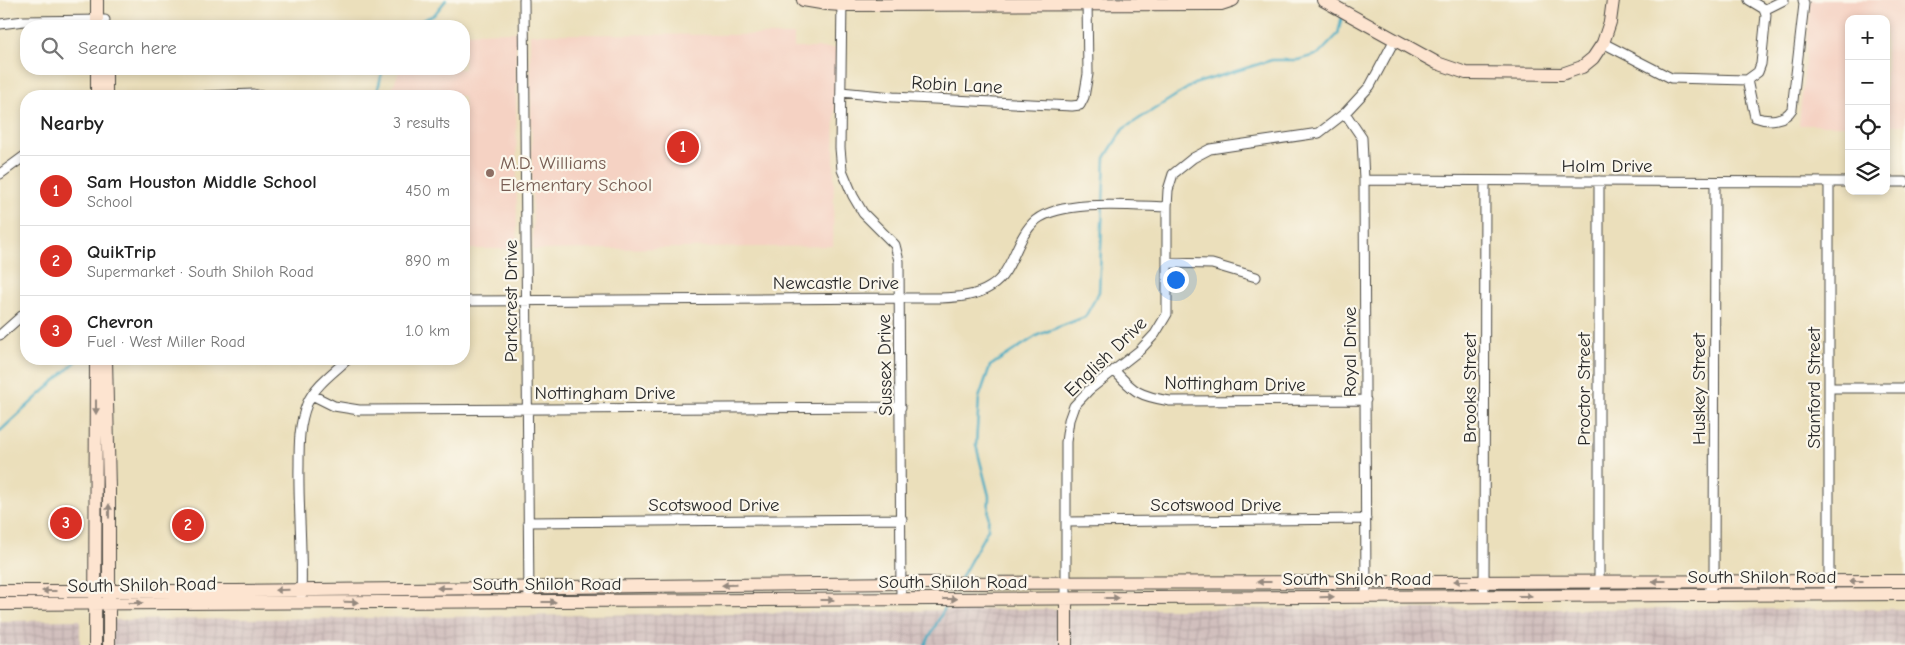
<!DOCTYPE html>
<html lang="en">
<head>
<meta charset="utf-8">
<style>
	:root { --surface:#fff; --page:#f2f2f2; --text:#222; --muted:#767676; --line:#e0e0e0; --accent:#d93025 }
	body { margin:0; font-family:"Comic Neue",sans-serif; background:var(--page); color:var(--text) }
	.controls { position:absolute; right:15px; top:15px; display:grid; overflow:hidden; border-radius:10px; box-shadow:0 2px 8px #0003 }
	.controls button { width:45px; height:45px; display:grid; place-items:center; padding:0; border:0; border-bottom:1px solid var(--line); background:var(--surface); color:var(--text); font:25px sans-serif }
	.you { position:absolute; left:1175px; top:279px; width:18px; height:18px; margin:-12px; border:4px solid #fff; border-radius:50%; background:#1a73e8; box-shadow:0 0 0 8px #1a73e833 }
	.badge { display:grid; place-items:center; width:32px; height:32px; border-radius:50%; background:var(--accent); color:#fff; font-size:16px; font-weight:700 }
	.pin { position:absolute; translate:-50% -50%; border:2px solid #fff; box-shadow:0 1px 5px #0006 }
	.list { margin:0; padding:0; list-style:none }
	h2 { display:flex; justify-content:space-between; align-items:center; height:65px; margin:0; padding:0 20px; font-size:21px }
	h2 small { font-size:16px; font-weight:400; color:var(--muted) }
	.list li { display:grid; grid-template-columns:32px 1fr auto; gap:15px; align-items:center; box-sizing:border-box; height:70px; padding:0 20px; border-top:1px solid var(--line) }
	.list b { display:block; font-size:19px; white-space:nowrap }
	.list p { margin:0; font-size:16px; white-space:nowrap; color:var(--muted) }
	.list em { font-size:16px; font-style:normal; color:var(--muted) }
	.icon { flex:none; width:28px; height:28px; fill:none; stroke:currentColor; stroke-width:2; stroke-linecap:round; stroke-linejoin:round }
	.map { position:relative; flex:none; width:1905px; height:645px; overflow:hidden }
	.search { position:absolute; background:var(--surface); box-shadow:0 2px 8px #0003; left:20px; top:20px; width:450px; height:55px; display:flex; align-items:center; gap:12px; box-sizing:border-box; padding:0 18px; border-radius:20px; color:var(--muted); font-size:19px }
	.panel { position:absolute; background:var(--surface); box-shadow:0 2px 8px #0003; left:20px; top:90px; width:450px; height:275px; border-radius:20px }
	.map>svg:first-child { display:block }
</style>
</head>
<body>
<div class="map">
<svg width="1905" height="645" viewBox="0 0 1905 645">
	<defs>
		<pattern id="industrial-grid" width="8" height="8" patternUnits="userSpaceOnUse" patternTransform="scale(1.25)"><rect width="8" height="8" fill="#d1bfbd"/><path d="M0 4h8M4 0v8" fill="none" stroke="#b4a4a3"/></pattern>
	</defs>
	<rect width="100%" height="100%" fill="#fbf7ec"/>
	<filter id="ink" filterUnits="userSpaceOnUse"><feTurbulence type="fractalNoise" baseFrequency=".02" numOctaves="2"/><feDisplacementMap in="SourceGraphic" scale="10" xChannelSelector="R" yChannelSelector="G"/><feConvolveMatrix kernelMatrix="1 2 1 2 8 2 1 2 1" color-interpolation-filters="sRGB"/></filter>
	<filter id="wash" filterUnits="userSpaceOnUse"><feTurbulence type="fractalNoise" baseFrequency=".0096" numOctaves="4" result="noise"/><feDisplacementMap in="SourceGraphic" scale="20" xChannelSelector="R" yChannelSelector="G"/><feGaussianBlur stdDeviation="1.12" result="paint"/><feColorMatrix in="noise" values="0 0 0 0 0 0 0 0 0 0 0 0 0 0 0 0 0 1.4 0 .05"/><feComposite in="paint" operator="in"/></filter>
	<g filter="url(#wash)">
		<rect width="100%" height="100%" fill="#ebdfbb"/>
		<!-- built -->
		<path fill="#f5d2c3" d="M1811,0H1905V125H1886V19H1849V125H1799Z
			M516,32L517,249H464V96H389L400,69H464V33Z
			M530,34L794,35V48H836L833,246L533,250Z"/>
		<!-- industrial -->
		<path fill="url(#industrial-grid)" d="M1032,609H1905V645H112V620L362,618Z
			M80,620V645H0V621Z"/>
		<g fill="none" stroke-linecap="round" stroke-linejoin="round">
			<!-- stream -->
			<path stroke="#41a9c1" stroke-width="2.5" d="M409,26L434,15L446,0
				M376,96L383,69
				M0,431L79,359
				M961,578L988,529L989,496L976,445L979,398L990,366L1038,335L1085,317L1099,292L1105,158L1123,129L1194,84L1272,60H1298L1319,54L1338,34L1342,16
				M925,645L947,604"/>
		</g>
	</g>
	<g filter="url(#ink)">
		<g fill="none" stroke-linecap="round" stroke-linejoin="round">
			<!-- street casing -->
			<g stroke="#484641" stroke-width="11">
				<path id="street" d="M524,0L529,602
					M842,0L840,148L842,170L853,196L863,213L895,245L899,261L901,599
					M1764,10L1784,0
					M0,24L24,21L105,20
					M1603,43L1671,78L1747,80L1758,72L1761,64L1766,15L1764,9L1749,0
					M1747,80L1755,117C1768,122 1785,121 1792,109L1804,4L1803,0
					M841,92L893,97L1072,106L1080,105L1084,97L1088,74L1087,0
					M205,96L253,94L262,96
					M1345,113L1362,138L1364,180L1366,597
					M0,174L26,155
					M1364,180L1849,182
					M1886,182H1905
					M1167,263L1212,264L1256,277
					M464,301L900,298C934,297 985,305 1005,272C1016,255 1020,234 1036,220C1063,199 1133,206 1167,207
					M0,335L26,312
					M1114,370C1134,392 1139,396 1170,401L1366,400
					M1829,388H1905
					M312,395L334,406L359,410L901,407
					M528,522L902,519
					M1066,522L1366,519
					M1829,587V182
					M1707,595L1714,581L1715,182
					M301,596C303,552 298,508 299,465C299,444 299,424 307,404C315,385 334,372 348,359
					M1484,596L1485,181
					M1593,596L1599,581V181
					M1066,600V442L1069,420L1074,406L1089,390L1140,350L1155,334L1167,314V207L1168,190L1173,174L1193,158L1210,149L1319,133L1345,113L1370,86L1395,39"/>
			</g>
			<!-- secondary casing -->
			<g stroke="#484641" stroke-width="14">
				<path id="secondary" d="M803,0L827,4L842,5L1221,4L1233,0
					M1323,0L1437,63L1466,73L1562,74L1582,67L1593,58L1603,43L1610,22L1613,0
					M97,26V0
					M106,71V96
					M97,96V69
					M106,359L109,490V645
					M0,591H236L901,583L1905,581
					M1066,600V645
					M0,604L1905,594
					M95,645L96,359"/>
			</g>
			<!-- street -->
			<use href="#street" stroke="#fff" stroke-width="9"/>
			<!-- secondary -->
			<use href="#secondary" stroke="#fde4d0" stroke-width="12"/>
		</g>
		<!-- one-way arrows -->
		<defs><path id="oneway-solid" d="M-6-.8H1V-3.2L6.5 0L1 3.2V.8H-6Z" transform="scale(1.25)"/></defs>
		<g fill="#94887e">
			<use href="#oneway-solid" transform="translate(96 407) rotate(90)"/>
			<use href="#oneway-solid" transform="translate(109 511) rotate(-90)"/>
			<use href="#oneway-solid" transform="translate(1461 581) rotate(180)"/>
			<use href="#oneway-solid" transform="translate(1659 581) rotate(180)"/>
			<use href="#oneway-solid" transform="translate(1856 581) rotate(180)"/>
			<use href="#oneway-solid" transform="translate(1264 582) rotate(180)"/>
			<use href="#oneway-solid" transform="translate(729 585) rotate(179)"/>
			<use href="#oneway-solid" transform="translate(444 588) rotate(180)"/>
			<use href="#oneway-solid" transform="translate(282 590) rotate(179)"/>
			<use href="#oneway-solid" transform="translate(49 591) rotate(180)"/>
			<use href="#oneway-solid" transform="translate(1525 596)"/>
			<use href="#oneway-solid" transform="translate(1327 597) rotate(-1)"/>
			<use href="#oneway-solid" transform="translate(1112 598)"/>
			<use href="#oneway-solid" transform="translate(950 599)"/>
			<use href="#oneway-solid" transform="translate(827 600)"/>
			<use href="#oneway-solid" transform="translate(351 602) rotate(1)"/>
			<use href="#oneway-solid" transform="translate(549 602)"/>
			<use href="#oneway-solid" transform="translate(136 603)"/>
		</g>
	</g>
	<!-- markers -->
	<circle fill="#8d6e63" stroke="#fbf7ec" stroke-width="2" cx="490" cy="173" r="5"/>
	<g text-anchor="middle" stroke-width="4.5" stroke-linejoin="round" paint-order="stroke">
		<!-- street labels -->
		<g font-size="19" fill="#2b2b2b" stroke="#fbf7ec">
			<text transform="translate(957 84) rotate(3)" y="7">Robin Lane</text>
			<text x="1607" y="172">Holm Drive</text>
			<text x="836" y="289">Newcastle Drive</text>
			<text transform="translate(510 301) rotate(-90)" y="7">Parkcrest Drive</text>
			<text transform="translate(1349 352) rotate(-90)" y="7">Royal Drive</text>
			<text transform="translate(1105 356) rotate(-44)" y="7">English Drive</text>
			<text transform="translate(884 365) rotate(-91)" y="7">Sussex Drive</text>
			<text transform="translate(1235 383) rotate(1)" y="7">Nottingham Drive</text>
			<text transform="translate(1469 388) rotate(-90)" y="7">Brooks Street</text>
			<text transform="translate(1813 388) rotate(-90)" y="7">Stanford Street</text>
			<text transform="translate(1583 389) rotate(-90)" y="7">Proctor Street</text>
			<text transform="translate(1698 389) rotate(-90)" y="7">Huskey Street</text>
			<text x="605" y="399">Nottingham Drive</text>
			<text x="714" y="511">Scotswood Drive</text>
			<text x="1216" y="511">Scotswood Drive</text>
			<text x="1762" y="583">South Shiloh Road</text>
			<text x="1357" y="585">South Shiloh Road</text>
			<text x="953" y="588">South Shiloh Road</text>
			<text x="547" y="590">South Shiloh Road</text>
			<text transform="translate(142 584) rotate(-1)" y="7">South Shiloh Road</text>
		</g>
		<!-- education labels -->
		<g font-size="19" fill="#785e54" stroke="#fbf7ec" text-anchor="start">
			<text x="500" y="169">M.D. Williams<tspan x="500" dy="22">Elementary School</tspan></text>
		</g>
	</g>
</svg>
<div class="controls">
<button>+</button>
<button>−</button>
<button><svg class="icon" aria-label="locate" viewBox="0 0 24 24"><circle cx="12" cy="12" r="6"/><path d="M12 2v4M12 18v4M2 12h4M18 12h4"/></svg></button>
<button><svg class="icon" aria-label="layers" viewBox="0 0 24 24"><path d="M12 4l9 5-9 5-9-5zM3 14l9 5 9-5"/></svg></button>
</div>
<div class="you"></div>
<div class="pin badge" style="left:683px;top:147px">1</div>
<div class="pin badge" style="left:188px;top:525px">2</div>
<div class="pin badge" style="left:66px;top:523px">3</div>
<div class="search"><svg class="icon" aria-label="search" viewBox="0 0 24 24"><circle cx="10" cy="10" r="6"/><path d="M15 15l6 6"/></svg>Search here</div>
<section class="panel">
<h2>Nearby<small>3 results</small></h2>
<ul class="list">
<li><span class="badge">1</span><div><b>Sam Houston Middle School</b><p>School</p></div><em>450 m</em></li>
<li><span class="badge">2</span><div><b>QuikTrip</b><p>Supermarket · South Shiloh Road</p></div><em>890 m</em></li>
<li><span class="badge">3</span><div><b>Chevron</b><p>Fuel · West Miller Road</p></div><em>1.0 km</em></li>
</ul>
</section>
</div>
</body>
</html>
